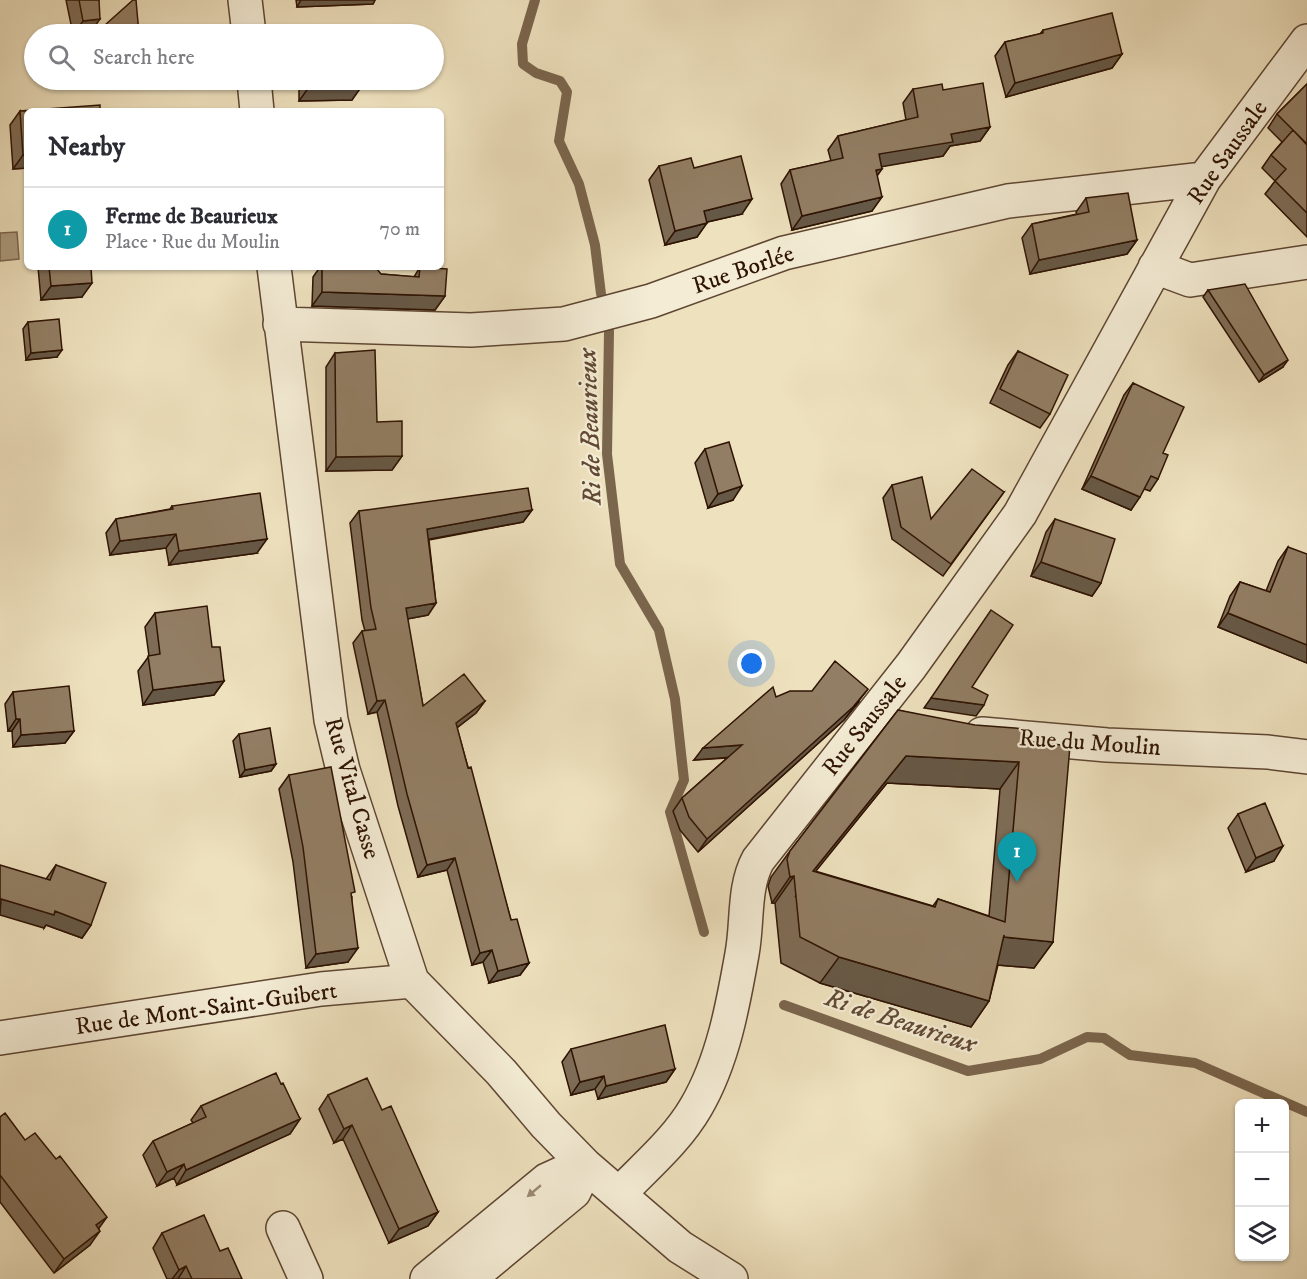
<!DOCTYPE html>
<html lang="en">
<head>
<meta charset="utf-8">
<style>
	:root { --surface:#fff; --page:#f2f2f3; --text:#2b2b33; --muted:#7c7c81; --line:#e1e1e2; --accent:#8f2418 }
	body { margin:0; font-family:"IM FELL DW Pica",serif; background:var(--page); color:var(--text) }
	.controls { position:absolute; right:18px; bottom:18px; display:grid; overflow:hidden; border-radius:9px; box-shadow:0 2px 4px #0004 }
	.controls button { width:54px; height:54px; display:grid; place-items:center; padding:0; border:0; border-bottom:2px solid var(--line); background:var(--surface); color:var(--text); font:30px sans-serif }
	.you { position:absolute; left:752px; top:664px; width:21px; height:21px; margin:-15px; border:4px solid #fff; border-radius:50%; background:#1a73e8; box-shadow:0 0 0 9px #1a73e833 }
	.badge { display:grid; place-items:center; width:39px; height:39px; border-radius:50%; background:var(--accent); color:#fff; font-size:20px; font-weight:700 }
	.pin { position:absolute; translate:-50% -50px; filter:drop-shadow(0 2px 3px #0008) }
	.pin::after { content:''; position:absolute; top:32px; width:21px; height:18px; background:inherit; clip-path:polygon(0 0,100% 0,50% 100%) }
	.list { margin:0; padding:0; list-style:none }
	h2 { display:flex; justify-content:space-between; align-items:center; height:78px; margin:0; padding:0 24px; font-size:26px }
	h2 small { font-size:20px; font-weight:400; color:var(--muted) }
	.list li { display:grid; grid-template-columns:39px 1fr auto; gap:18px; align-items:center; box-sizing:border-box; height:84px; padding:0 24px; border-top:2px solid var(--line) }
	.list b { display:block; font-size:22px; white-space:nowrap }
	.list p { margin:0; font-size:20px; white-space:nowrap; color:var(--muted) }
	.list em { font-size:20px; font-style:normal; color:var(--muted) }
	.icon { flex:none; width:33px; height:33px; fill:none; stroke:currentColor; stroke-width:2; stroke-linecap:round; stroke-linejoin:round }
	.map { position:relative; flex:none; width:1307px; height:1279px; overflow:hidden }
	.search { position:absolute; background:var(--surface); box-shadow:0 2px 4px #0004; left:24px; top:24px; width:420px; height:66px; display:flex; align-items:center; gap:15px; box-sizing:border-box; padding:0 21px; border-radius:33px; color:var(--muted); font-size:22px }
	.panel { position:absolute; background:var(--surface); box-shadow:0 2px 4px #0004; left:24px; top:108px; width:420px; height:162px; border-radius:9px }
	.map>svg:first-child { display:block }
</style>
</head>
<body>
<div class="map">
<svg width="1307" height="1279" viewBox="0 0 1307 1279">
	<rect width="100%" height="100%" fill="#eee1be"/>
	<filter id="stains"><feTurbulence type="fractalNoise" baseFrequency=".00333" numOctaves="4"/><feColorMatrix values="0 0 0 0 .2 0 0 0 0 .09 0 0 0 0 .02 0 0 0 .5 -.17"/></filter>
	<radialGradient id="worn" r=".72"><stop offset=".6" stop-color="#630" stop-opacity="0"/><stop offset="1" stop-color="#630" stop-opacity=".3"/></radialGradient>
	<!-- water -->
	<path fill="#ad9b7e" stroke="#7a654d" stroke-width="1.5" d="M17,232L19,259L0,261V233Z"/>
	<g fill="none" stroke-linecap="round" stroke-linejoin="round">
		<!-- stream -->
		<path stroke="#7a654d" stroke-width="10" d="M535,0L522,44L523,64L536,73L560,81L567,92L559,141L579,184L595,245L601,294
			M609,331L607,454L620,564L659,630L675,699L684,780L670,812L704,932
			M784,1005L968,1071L1040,1059L1087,1037L1104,1038L1130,1055L1195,1063L1307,1112"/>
		<!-- minor casing -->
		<g stroke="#5e4632" stroke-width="36">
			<path id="minor" d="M245,0L249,34
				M254,80L257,111
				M274,267L331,720L343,770L412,981L501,1072L546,1125L586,1166L680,1247L731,1279
				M1155,267L1190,280L1307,262
				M280,324L471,330L564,324L651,301L784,253L1008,201L1204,179
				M982,734L1107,745L1268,752L1307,757
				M0,1038L321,989L412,981
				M620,1193C646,1166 677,1140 696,1107C723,1061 733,1005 742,954C748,922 743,888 758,860L911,666L1020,514L1204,179L1307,41
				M283,1228L306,1279
				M427,1279L547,1180L569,1170L586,1166
				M469,1279L574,1192L586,1166"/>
		</g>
		<!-- minor -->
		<use href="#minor" stroke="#f4ecd5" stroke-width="33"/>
	</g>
	<!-- wall -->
	<path fill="#7e6c56" stroke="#2e1303" stroke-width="1.5" fill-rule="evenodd" d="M66,0H99L90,33L73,34Z
		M296,0H375L373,4L297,7Z
		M1043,30L1122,54L1112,68L1006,97L995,56L1005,42L1040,34Z
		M299,80H362L352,100L299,101Z
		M1307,84V237L1265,194L1275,181L1262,168L1271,155L1282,142L1268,128L1277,114Z
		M913,89L943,90L990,127L980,141L950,146L943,156L882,166L877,176L872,211L792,230L781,184L790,170L831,161L828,150L838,136L906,120L903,103Z
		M20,111L27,168L13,169L10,125Z
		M659,166L742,214L707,222L697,237L665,245L649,180Z
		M1086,198L1137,240L1127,254L1030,274L1022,238L1032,224L1077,214L1076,212Z
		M38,267H91L82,297L41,300Z
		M320,267H364L381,274L414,277L420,267L445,296L435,310L312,306L313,277Z
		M1208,290L1283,367L1259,382L1203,297Z
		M28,322L57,357L26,360L23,329Z
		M1018,351L1050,414L1040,428L990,403L1008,365Z
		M335,353L377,422L402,456L392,470L326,471V367Z
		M1133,383L1163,453L1158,479L1150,491L1144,489L1131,510L1082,489L1124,395Z
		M705,449L733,500L708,508L695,463Z
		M892,485L931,519L1004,492L943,576L892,539L883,498Z
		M172,506L257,553L169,565L166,548L110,555L106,533L116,519L170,509Z
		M532,510L523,522L429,540L436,603L428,615L407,619L423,706L485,701L476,713L457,728L511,920L529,963L520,975L489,983L483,962L472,965L447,870L418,877L398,806L377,712L368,714L353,643L362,631H365L362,620L350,523L359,511Z
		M1055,519L1101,583L1092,596L1031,576L1046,532Z
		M1288,547L1307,663L1218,627L1230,596L1240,582L1266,591L1278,561Z
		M155,613L212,647L224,681L214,695L143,705L138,671L149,656L145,627Z
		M13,692L74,731L65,743L13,747L12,731H8L5,704Z
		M776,697L859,702L844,720L698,852L680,830L673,811L682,798L727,758L694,760Z
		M898,710L1025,741L1053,942L1034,968L998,965L989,1001L971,1027L820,983L781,963L775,903H772L768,886L771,877L790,851ZM887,783L1000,789L989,916L938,899L933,906L815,871Z
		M239,734L276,764L271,771L240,777L233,741Z
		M289,775L352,897L348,962L306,968L293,862L279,789Z
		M1238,814L1274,861L1246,872L1228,828Z
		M56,865L91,925L82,938L46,925L44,928L46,879Z
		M571,1049L675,1069L666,1082L598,1099L595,1089L571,1095L562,1062Z
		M281,1084L300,1119L290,1134L177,1185L174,1178L157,1186L143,1155L153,1141L193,1123L191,1120L201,1106Z
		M328,1095L382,1110L438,1212L428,1226L389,1243L343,1139L334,1143L319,1109Z
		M0,1117L99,1229L90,1245L54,1273L0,1202Z
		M162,1233L220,1251L242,1279H167L153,1248Z"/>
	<!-- shaded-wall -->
	<path fill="#665846" stroke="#2e1303" stroke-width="1.5" d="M301,0H375L373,4L297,7Z
		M100,19L90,33L74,34L83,21Z
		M1122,54L1112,68L1006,97L1015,83Z
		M362,86L352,100L299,101L309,87Z
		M990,127L980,141L950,146L943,156L869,169L879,154L951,134Z
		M23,155H27V168L13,169Z
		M882,169L872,183L876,170Z
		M882,197L872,211L792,230L802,216Z
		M752,199L742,214L694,225L704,211Z
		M707,223L697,237L665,245L675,231Z
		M1137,240L1127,254L1030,274L1039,260Z
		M92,283L82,297L41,300L51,286Z
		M322,292L445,296L435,310L312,306Z
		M62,350L57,357L26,360L31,353Z
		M1288,360L1283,367L1259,382L1264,375Z
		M402,456L392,470L326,471L336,457Z
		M1091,476L1140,497L1131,510L1082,489Z
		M742,486L733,500L708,508L718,494Z
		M532,510L523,522L419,541L427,529Z
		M176,534L166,548L110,555L120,541Z
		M267,539L257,553L169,565L179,551Z
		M1041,562L1101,583L1092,596L1031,576Z
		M436,603L428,615L397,621L406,608Z
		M1228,613L1307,645V663L1218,627Z
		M224,681L214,695L143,705L153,690Z
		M868,689L844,720L698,852L707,839Z
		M931,698L984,705L976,716L924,708Z
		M385,700L377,712L368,714L377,701Z
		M485,701L476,713L447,735L456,723Z
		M16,719H20L12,731H8Z
		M74,731L65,743L13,747L21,735Z
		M742,745L733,757L694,760L703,748Z
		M906,756L1019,762L1000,789L887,783L795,897L813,871Z
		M276,764L271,771L240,777L245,770Z
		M1283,846L1274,861L1246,872L1256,858Z
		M455,858L447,870L418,877L427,865Z
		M794,876L775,903H772L790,877Z
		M1,899L55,911L91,925L82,938L46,925L44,928L0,915Z
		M1004,937L1053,942L1034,968L985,964Z
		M358,948L348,962L306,968L316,954Z
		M492,950L483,962L472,965L480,953Z
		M839,957L989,1001L971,1027L820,983Z
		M529,963L520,975L489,983L498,971Z
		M675,1069L666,1082L598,1099L606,1086Z
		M604,1076L595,1089L571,1095L580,1082Z
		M300,1119L290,1134L177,1185L186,1170Z
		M352,1125L343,1139L334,1143L344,1129Z
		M184,1164L174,1178L157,1186L167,1172Z
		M438,1212L428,1226L389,1243L399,1229Z
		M107,1217L97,1231L96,1225Z
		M100,1231L90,1245L54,1273L64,1259Z
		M186,1266L178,1279H172L179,1270Z"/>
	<!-- building -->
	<path fill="#927e64" stroke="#2e1303" stroke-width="1.5" fill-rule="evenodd" d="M79,0H99L100,19L83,21Z
		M133,0H136L139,34H95Z
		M1112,13L1122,54L1015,83L1005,42L1043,33V30Z
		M309,80H362V86L309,87Z
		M983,83L990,127L951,134L953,142L879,154L882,169L876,170L882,197L802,216L790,170L843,158L838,136L918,117L913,89L942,84L943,90Z
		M1307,84V144L1277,114Z
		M100,105V111H27V155H23L20,111Z
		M1293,130L1307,145V213L1275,181L1286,169L1271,155Z
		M741,156L752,199L704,211L707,223L675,231L659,166L691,158L694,168Z
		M1128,193L1137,240L1039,260L1032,224L1089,212L1086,198Z
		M49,267H91L92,283L51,286Z
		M322,267H364L376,268L381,274L419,277L420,267L447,269L445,296L322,292Z
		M1245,284L1288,360L1264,375L1208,290Z
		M59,319L62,350L31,353L28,322Z
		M375,350L377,422L402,421V456L336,457L335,353Z
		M1018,351L1068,375L1050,414L1000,389Z
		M1133,383L1184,407L1163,453L1168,455L1158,479L1151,476L1140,497L1091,476Z
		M729,442L742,486L718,494L705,449Z
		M972,469L1004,492L951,564L901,527L892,485L922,477L931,519Z
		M528,488L532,510L427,529L436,603L406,608L423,706L464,674L485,701L456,723L468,768L471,767L511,920L517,919L529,963L498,971L492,950L480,953L455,858L427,865L407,794L385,700L377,701L362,631L376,629L371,608L359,511Z
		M260,493L267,539L179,551L176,534L120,541L116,519L173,509L172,506Z
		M1055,519L1115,539L1101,583L1041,562Z
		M1288,547L1307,554V645L1228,613L1240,582L1270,592Z
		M207,606L212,647H220L224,681L153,690L148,656L160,654L155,613Z
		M991,610L1013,625L972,687L988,695L984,705L931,698Z
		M835,661L868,689L853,707L707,839L689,817L682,798L742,745L703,748L773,687L776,697L790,691H812Z
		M69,686L74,731L21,735L20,719H16L13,692Z
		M898,710L975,725L1027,729L1025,741L1070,746L1053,942L1004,937V935L989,1001L839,957L800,937L794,876L790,877L787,859L790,851ZM906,756L1019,762L1005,922L938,899L935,907L813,871Z
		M270,728L276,764L245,770L239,734Z
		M331,767L355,892L351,893L358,948L316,954L303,847L289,775Z
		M1265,803L1283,846L1256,858L1238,814Z
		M0,865L50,880L56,865L106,883L91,925L55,911L54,915L1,899L0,901Z
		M665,1025L675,1069L606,1086L604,1076L580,1082L571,1049Z
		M276,1073L281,1084L283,1083L300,1119L186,1170L184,1164L167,1172L153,1141L206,1117L201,1106Z
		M367,1078L382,1110L391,1106L438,1212L399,1229L352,1125L344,1129L328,1095Z
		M5,1113L25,1140L35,1133L56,1159L60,1156L107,1217L96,1225L100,1231L64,1259L0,1175V1117Z
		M204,1215L220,1251L228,1248L242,1279H192L186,1266L179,1270L162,1233Z"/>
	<!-- one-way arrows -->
	<defs><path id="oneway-solid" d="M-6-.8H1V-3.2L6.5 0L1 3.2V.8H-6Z" transform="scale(1.5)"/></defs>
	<use fill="#9b8a76" href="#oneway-solid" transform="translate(534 1191) rotate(140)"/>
	<g text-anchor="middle" stroke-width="4.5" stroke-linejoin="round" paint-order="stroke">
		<!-- street labels -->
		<g font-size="24" fill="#2e1303" stroke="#f4ecd5">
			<text transform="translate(1227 152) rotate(-55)" y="8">Rue Saussale</text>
			<text transform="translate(743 269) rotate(-19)" y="8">Rue Borlée</text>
			<text transform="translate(864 725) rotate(-52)" y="8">Rue Saussale</text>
			<text transform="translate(1090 742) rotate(4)" y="8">Rue du Moulin</text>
			<text transform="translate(353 788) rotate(74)" y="8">Rue Vital Casse</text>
			<text transform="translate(206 1008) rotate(-8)" y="8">Rue de Mont-Saint-Guibert</text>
		</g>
		<!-- water labels -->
		<g font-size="26" font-style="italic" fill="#614934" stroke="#f4ecd5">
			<text transform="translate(589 427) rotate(-92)" y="9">Ri de Beaurieux</text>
			<text transform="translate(901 1020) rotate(18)" y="9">Ri de Beaurieux</text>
		</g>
	</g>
	<rect width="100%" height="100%" filter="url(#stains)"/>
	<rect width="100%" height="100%" fill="url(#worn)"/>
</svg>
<div class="controls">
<button>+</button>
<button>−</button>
<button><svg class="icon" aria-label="layers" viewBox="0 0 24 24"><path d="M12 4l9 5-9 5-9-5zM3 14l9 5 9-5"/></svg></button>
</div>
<div class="you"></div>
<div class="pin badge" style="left:1017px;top:882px;background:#0f9aa8">1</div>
<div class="search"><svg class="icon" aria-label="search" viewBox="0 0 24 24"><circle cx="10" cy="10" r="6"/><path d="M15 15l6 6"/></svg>Search here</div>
<section class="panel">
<h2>Nearby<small></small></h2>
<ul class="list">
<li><span class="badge" style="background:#0f9aa8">1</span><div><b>Ferme de Beaurieux</b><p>Place · Rue du Moulin</p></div><em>70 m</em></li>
</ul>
</section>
</div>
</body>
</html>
